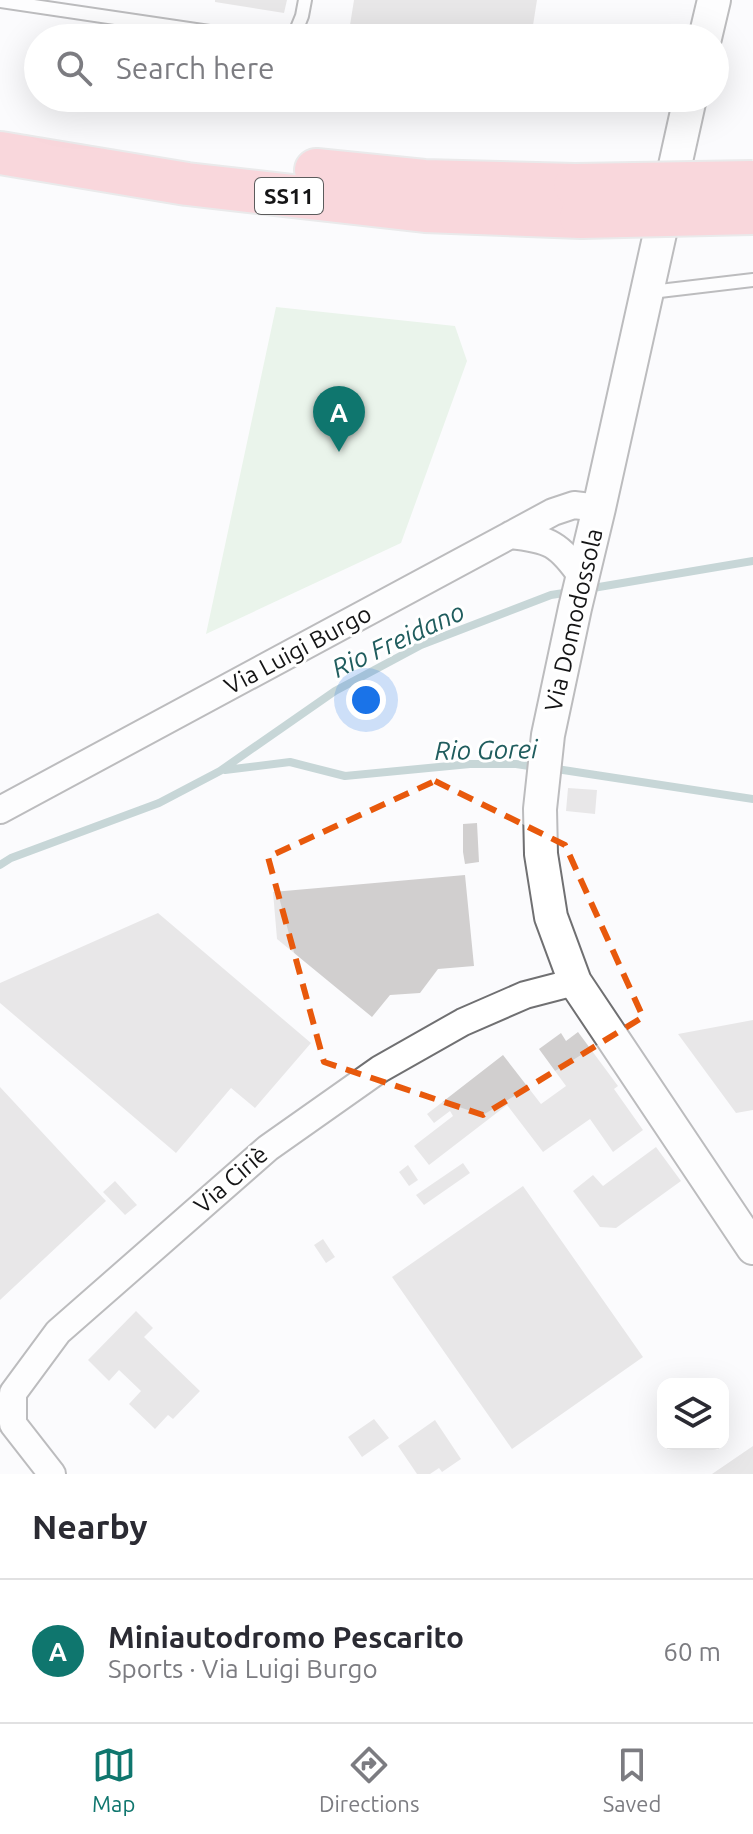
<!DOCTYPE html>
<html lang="en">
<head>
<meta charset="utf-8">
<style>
	:root { --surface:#fff; --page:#f2f2f3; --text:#2b2b33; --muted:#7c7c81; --line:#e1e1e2; --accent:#0f766e }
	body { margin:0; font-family:Ubuntu,sans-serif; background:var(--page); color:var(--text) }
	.controls { position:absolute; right:24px; bottom:24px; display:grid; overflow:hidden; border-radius:16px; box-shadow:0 8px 32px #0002 }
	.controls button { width:72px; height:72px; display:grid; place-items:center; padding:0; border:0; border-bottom:2px solid var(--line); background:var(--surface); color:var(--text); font:40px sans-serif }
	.you { position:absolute; left:366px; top:700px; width:28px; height:28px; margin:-20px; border:6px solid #fff; border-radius:50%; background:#1a73e8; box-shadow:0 0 0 12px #1a73e833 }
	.badge { display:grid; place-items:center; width:52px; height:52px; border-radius:50%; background:var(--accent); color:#fff; font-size:26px; font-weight:700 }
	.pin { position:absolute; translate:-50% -66px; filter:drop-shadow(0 2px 4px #0008) }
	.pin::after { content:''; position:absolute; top:42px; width:28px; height:24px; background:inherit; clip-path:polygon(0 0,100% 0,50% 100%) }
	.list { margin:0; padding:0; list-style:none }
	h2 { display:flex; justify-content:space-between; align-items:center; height:104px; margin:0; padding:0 32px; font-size:34px }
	h2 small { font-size:26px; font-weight:400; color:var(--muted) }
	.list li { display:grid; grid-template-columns:52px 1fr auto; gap:24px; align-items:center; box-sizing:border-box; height:144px; padding:0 32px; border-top:2px solid var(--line) }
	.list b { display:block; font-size:30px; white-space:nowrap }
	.list p { margin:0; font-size:26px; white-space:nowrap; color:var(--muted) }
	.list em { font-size:26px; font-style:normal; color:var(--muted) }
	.icon { flex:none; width:44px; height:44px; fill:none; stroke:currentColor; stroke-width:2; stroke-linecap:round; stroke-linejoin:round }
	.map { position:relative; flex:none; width:753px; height:1474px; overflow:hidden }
	.search { position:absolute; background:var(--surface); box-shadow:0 8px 32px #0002; left:24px; right:24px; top:24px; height:88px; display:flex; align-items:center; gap:20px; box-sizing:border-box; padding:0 28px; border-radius:44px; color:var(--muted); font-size:30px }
	.sheet { height:248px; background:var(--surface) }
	nav { display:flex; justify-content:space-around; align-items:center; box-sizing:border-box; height:112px; border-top:2px solid var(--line); background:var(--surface); font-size:22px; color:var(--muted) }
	nav a { display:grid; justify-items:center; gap:4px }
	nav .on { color:var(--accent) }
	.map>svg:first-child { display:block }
</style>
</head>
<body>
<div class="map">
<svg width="753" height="1474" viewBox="0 0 753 1474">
	<rect width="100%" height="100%" fill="#fbfbfd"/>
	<!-- green -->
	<path fill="#d5ebd5" d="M276,307L455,326L467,361L401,543L206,634Z"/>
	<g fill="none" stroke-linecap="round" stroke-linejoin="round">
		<!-- stream -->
		<path stroke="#88a9a9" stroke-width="8" d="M587,589L753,561
			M550,768L753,799
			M225,770L290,762L345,776L470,764H516L536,767
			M0,865L11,858L159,803L220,771L335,691L421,645L551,595L570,592"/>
	</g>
	<!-- building -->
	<path fill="#d1cfcf" d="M215,0H287L284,13L215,2Z
		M354,0H537L531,38H433L350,25Z
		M568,788L597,790L595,814L566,811Z
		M477,823L479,862L465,864L463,852V824Z
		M465,875L474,966L438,969L420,993L390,995L372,1017L277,939L273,892Z
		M158,913L311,1043L255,1108L231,1088L176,1153L0,1003V983Z
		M753,1020V1110L736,1113L678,1034Z
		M578,1032L618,1086L614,1089L643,1130L613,1152L590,1119L543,1152L507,1105L429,1165L414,1146L453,1116L450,1111L434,1123L427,1114L503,1055L541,1104L566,1086L539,1049L561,1033L566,1041Z
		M0,1087L106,1201L0,1300Z
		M656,1147L681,1181L616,1228L600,1227L573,1191L593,1175L603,1186Z
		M463,1163L470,1173L424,1205L416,1195Z
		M408,1165L418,1180L409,1186L399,1172Z
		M115,1181L137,1205L125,1215L103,1192Z
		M523,1186L643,1357L512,1449L392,1277Z
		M323,1239L335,1257L326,1263L314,1245Z
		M136,1311L153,1328L144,1337L200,1391L173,1419L168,1415L155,1429L129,1404L141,1391L119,1370L109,1381L88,1360Z
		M374,1419L389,1438L362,1457L348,1437Z
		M435,1420L461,1459L442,1472L439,1468L430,1474H417L398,1446Z
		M753,1446V1474H712Z"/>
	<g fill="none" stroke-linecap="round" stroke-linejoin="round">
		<!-- service casing -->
		<g stroke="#707072" stroke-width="16">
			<path id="service" d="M0,1L250,38
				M293,38L302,16L305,0
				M651,292L753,280"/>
		</g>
		<!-- minor casing -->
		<g stroke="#707072" stroke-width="30">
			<path id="minor" d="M510,535C550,539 559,544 582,577
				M0,810L553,512L574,505L599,508
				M52,1474L13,1424V1393L58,1332L268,1148L380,1069L463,1022L525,995L575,982"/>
		</g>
		<!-- tertiary casing -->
		<g stroke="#707072" stroke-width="36">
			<path id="tertiary" d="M705,38L714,0
				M690,98L599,508L575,608L548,735L540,809L541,854L551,917L575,982L753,1248"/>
		</g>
		<!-- trunk casing -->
		<g stroke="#d5d5d5" stroke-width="46">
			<path id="trunk" d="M0,153L187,184L425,211L581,217
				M316,170L424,181L575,185"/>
		</g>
		<!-- service -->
		<use href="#service" stroke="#fff" stroke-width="12"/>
		<!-- minor -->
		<use href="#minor" stroke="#fff" stroke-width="26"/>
		<!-- tertiary -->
		<use href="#tertiary" stroke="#fff" stroke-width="32"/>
		<!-- trunk -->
		<use href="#trunk" stroke="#f6aab4" stroke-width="42"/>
		<!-- trunk-bridge casing -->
		<g stroke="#d5d5d5" stroke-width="46" stroke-linecap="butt">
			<path id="trunk-bridge" d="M575,185L753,182
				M581,217L753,213"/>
		</g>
		<!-- trunk-bridge -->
		<use href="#trunk-bridge" stroke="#f6aab4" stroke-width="42"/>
	</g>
	<!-- marked area -->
	<path d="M0 0H753V1474H0ZM435,781L565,845L643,1017L483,1115L324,1062L268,857Z" fill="#fbfbfd" fill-opacity=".55" fill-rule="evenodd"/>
	<path fill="none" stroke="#e8590c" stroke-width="6" stroke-dasharray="16 10" stroke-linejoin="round" d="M435,781L565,845L643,1017L483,1115L324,1062L268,857Z"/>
	<g text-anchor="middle" stroke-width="6" stroke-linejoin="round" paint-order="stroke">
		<!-- shield labels -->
		<rect fill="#fff" stroke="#5b5b5c" stroke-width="2" x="255" y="178" width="68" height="36" rx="6"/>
		<g font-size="22" font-weight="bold" fill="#151516">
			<text x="289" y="204">SS11</text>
		</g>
		<!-- street labels -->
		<g font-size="24" fill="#151516" stroke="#fff">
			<text transform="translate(574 620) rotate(-77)" y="8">Via Domodossola</text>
			<text transform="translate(298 650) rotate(-28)" y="8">Via Luigi Burgo</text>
			<text transform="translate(231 1180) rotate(-41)" y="8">Via Ciriè</text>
		</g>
		<!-- water labels -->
		<g font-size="26" font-style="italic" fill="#205d5e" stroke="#fff">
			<text transform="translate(398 640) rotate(-25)" y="9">Rio Freidano</text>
			<text transform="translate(486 750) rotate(-1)" y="9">Rio Gorei</text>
		</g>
	</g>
</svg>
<div class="controls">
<button><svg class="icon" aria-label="layers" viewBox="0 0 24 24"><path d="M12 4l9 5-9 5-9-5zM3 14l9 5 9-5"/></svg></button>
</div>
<div class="you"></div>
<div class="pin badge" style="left:339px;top:452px">A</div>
<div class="search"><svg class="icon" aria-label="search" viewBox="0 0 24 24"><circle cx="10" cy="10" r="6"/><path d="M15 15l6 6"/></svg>Search here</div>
</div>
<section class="sheet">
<h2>Nearby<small></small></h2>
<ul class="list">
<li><span class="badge">A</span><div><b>Miniautodromo Pescarito</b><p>Sports · Via Luigi Burgo</p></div><em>60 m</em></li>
</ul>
</section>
<nav>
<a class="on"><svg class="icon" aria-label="map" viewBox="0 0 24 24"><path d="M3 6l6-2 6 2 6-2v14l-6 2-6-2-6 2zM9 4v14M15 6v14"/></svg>Map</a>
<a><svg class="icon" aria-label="directions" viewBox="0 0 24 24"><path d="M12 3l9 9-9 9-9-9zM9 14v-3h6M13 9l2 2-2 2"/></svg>Directions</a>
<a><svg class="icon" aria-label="saved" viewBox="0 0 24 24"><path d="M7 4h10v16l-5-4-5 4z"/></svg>Saved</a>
</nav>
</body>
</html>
